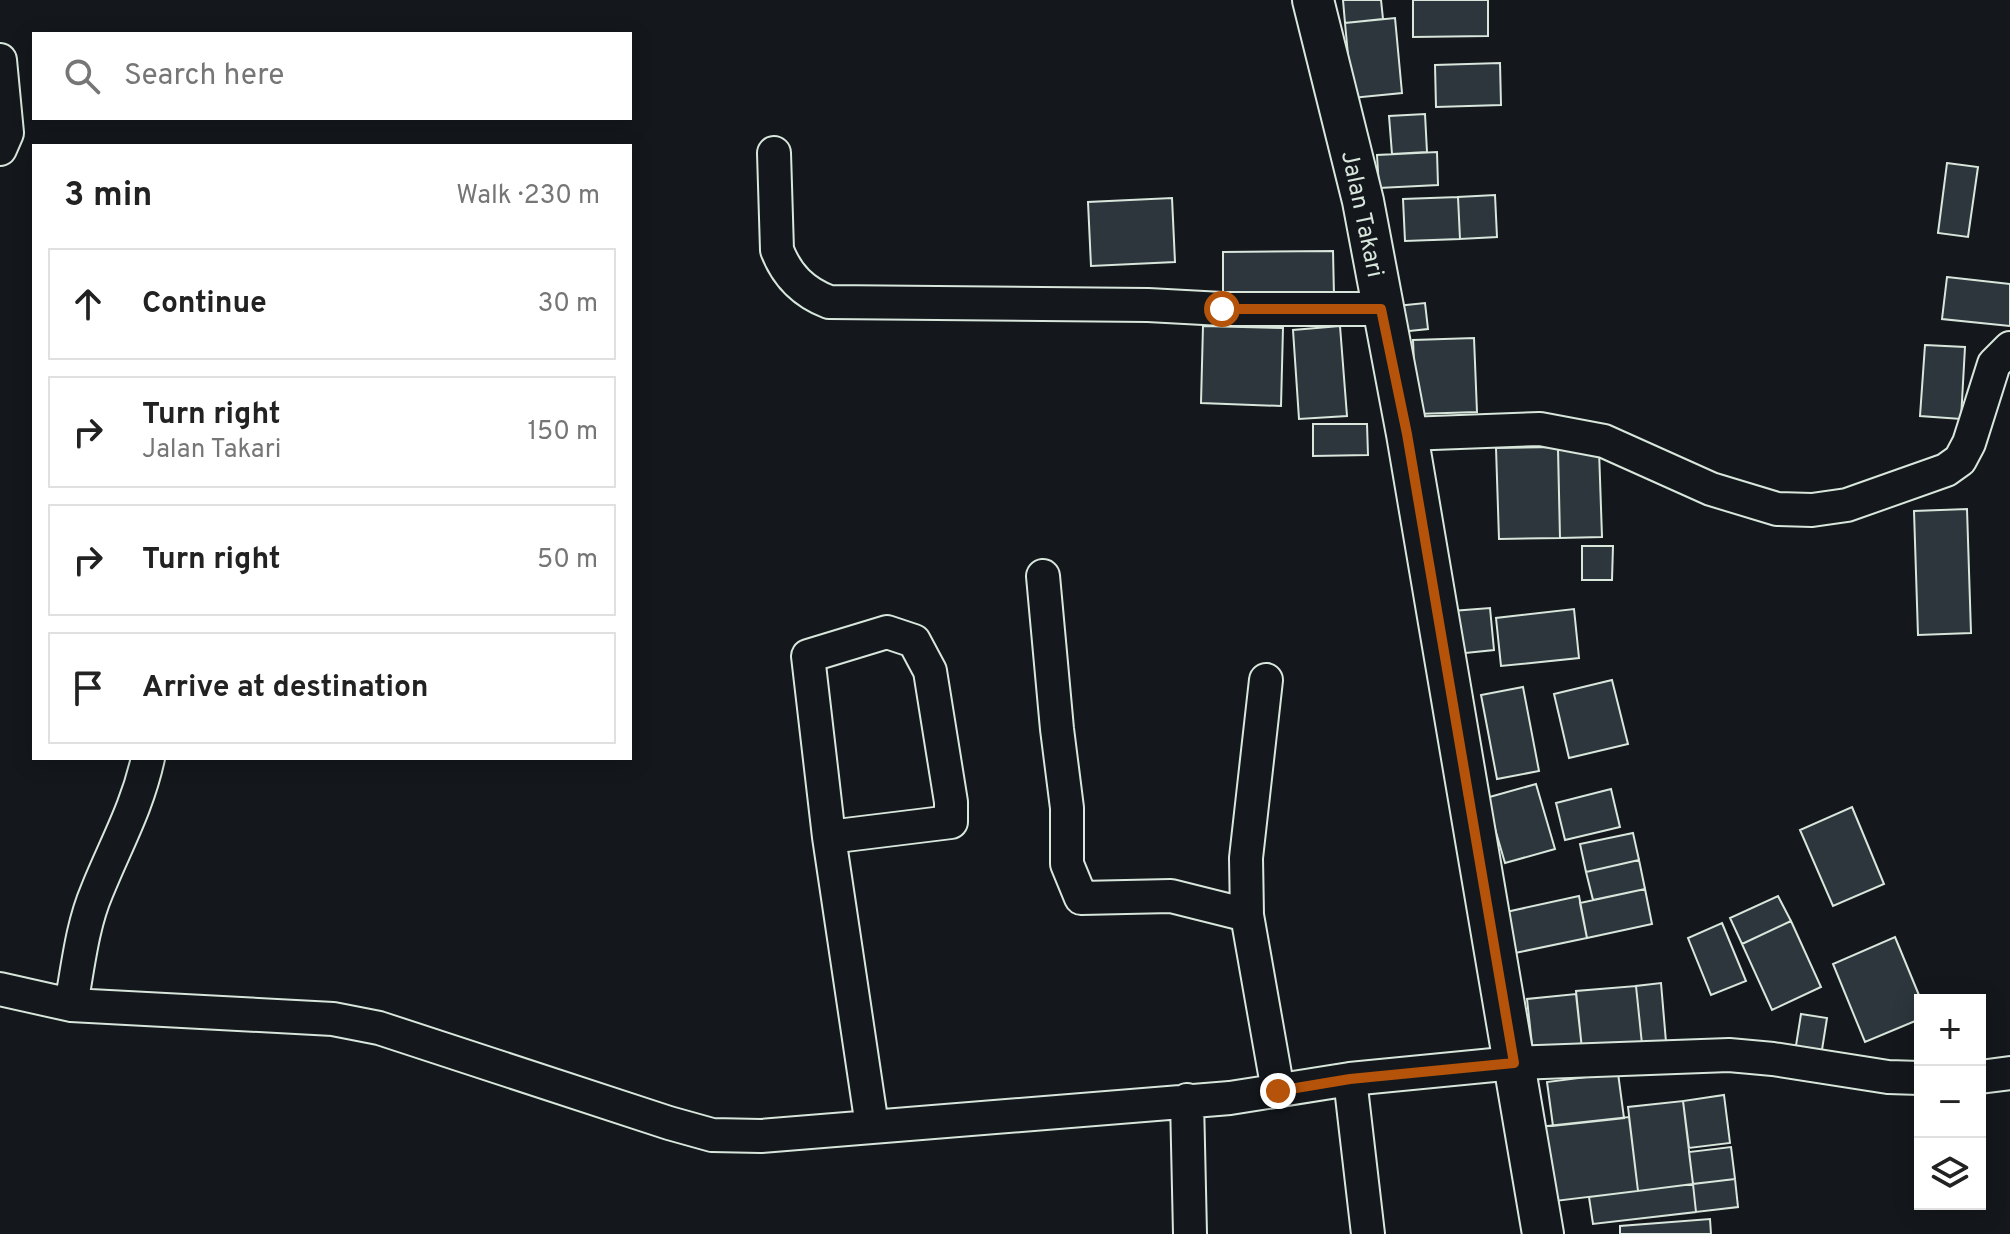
<!DOCTYPE html>
<html lang="en">
<head>
<meta charset="utf-8">
<style>
	:root { --surface:#fff; --page:#f2f2f2; --text:#222; --muted:#767676; --line:#e0e0e0 }
	body { margin:0; font-family:Overpass,sans-serif; background:var(--page); color:var(--text) }
	.controls { position:absolute; right:24px; bottom:24px; display:grid; overflow:hidden; border-radius:0px; box-shadow:0 4px 20px #0003 }
	.controls button { width:72px; height:72px; display:grid; place-items:center; padding:0; border:0; border-bottom:2px solid var(--line); background:var(--surface); color:var(--text); font:40px sans-serif }
	.stop { position:absolute; width:24px; height:24px; margin:-18px; border:6px solid #b45309; border-radius:50%; background:#fff }
	.stop.end { background:#b45309; border-color:#fff; box-shadow:0 2px 8px #0008 }
	.list { margin:0; padding:0; list-style:none }
	h2 { display:flex; justify-content:space-between; align-items:center; height:104px; margin:0; padding:0 32px; font-size:34px }
	h2 small { font-size:26px; font-weight:400; color:var(--muted) }
	.list li { display:grid; grid-template-columns:52px 1fr auto; gap:24px; align-items:center; box-sizing:border-box; height:112px; margin:0 16px 16px; padding:0 16px; border:2px solid var(--line); border-radius:0px }
	.list b { display:block; font-size:30px; white-space:nowrap }
	.list p { margin:0; font-size:26px; white-space:nowrap; color:var(--muted) }
	.list em { font-size:26px; font-style:normal; color:var(--muted) }
	.icon { flex:none; width:44px; height:44px; fill:none; stroke:currentColor; stroke-width:2; stroke-linecap:round; stroke-linejoin:round }
	.map { position:relative; flex:none; width:2010px; height:1234px; overflow:hidden }
	.search { position:absolute; background:var(--surface); box-shadow:0 4px 20px #0003; left:32px; top:32px; width:600px; height:88px; display:flex; align-items:center; gap:20px; box-sizing:border-box; padding:0 28px; border-radius:0px; color:var(--muted); font-size:30px }
	.panel { position:absolute; background:var(--surface); box-shadow:0 4px 20px #0003; left:32px; top:144px; width:600px; height:616px; border-radius:0px }
	.map>svg:first-child { display:block }
</style>
</head>
<body>
<div class="map">
<svg width="2010" height="1234" viewBox="0 0 2010 1234">
	<rect width="100%" height="100%" fill="#14181c"/>
	<!-- building -->
	<path fill="#2c363c" stroke="#d8e6dc" stroke-width="2" d="M1343,0H1381L1383,19L1345,23Z
		M1413,0H1488V36L1413,37Z
		M1395,18L1402,93L1352,98L1345,23Z
		M1500,63L1501,105L1436,107L1435,65Z
		M1425,114L1427,152L1392,154L1389,116Z
		M1437,152L1438,185L1379,188L1377,155Z
		M1947,163L1978,167L1968,237L1938,233Z
		M1495,195L1497,237L1460,239L1458,197Z
		M1458,197L1460,239L1405,241L1403,199Z
		M1172,198L1175,262L1091,266L1088,202Z
		M1333,251L1334,296L1223,297V252Z
		M1947,277L2010,284V326L1942,319Z
		M1425,303L1428,329L1400,332L1397,306Z
		M1203,326L1283,328L1281,406L1201,403Z
		M1340,326L1347,416L1299,419L1293,330Z
		M1474,338L1477,412L1416,414L1413,340Z
		M1925,345L1965,347L1961,419L1920,416Z
		M1313,424H1367L1368,455L1313,456Z
		M1558,447L1560,538L1499,539L1496,448Z
		M1558,450H1599L1602,537L1560,538Z
		M1967,509L1971,633L1918,635L1914,511Z
		M1582,546H1613L1612,580H1582Z
		M1490,608L1494,650L1456,654L1452,611Z
		M1574,609L1579,658L1501,666L1496,618Z
		M1612,680L1628,744L1569,758L1554,694Z
		M1523,687L1539,771L1497,779L1481,695Z
		M1536,784L1555,849L1505,863L1486,798Z
		M1611,789L1620,827L1565,840L1556,803Z
		M1852,807L1884,884L1833,906L1800,830Z
		M1633,833L1639,860L1586,872L1580,844Z
		M1639,860L1645,889L1593,900L1586,872Z
		M1645,889L1652,924L1587,938L1580,903Z
		M1579,896L1587,938L1515,953L1506,912Z
		M1778,896L1791,921L1742,944L1730,918Z
		M1791,921L1821,987L1772,1010L1742,944Z
		M1722,923L1746,981L1711,995L1688,938Z
		M1895,937L1921,1000L1920,1019L1865,1042L1833,964Z
		M1661,983L1666,1042L1642,1044L1636,986Z
		M1636,986L1642,1044L1582,1049L1576,991Z
		M1576,994L1582,1049L1533,1054L1527,999Z
		M1801,1014L1827,1018L1821,1056L1795,1052Z
		M1618,1073L1624,1118L1553,1126L1547,1082Z
		M1724,1095L1730,1143L1689,1148L1683,1101Z
		M1683,1101L1693,1184L1638,1191L1628,1107Z
		M1629,1117L1638,1191L1547,1202L1539,1127Z
		M1731,1147L1735,1179L1693,1184L1689,1152Z
		M1735,1179L1738,1207L1696,1212L1693,1184Z
		M1693,1184L1696,1212L1593,1224L1589,1197Z
		M1710,1219L1711,1234H1620V1226Z"/>
	<g fill="none" stroke-linecap="round" stroke-linejoin="round">
		<!-- minor casing -->
		<g stroke="#d8e6dc" stroke-width="36">
			<path id="minor" d="M0,60L7,133L0,149
				M774,153L777,250C787,276 803,292 829,302L1148,305L1222,309H1381
				M1407,434L1540,429L1604,441L1711,489L1777,509L1812,510L1847,505L1946,470L1960,460L1969,443L1994,364L2010,348
				M1043,576L1057,729L1067,808V864L1081,898L1171,896L1247,915
				M1266,680L1246,858L1247,915L1278,1091
				M829,837L951,822V802L930,671L914,641L887,632L808,656L829,837L872,1126
				M0,989L71,1005L333,1019L379,1028L669,1123L712,1135L761,1136L1230,1098L1350,1079L1514,1063L1729,1055L1773,1059L1888,1077L1920,1078
				M71,1005C78,967 82,926 97,891C116,844 137,808 148,758
				M1980,1077L2010,1073
				M1350,1079L1368,1234
				M1187,1100L1190,1234"/>
		</g>
		<!-- tertiary casing -->
		<g stroke="#d8e6dc" stroke-width="44">
			<path id="tertiary" d="M1313,0L1363,201L1407,434L1543,1234"/>
		</g>
		<!-- minor -->
		<use href="#minor" stroke="#14181c" stroke-width="32"/>
		<!-- tertiary -->
		<use href="#tertiary" stroke="#14181c" stroke-width="40"/>
	</g>
	<g fill="none" stroke-linecap="round" stroke-linejoin="round">
		<!-- route -->
		<path stroke="#b45309" stroke-width="10" d="M1222,309H1381L1407,434L1514,1063L1350,1079L1278,1091"/>
	</g>
	<g text-anchor="middle" stroke-width="6" stroke-linejoin="round" paint-order="stroke">
		<!-- street labels -->
		<g font-size="24" fill="#d8e6dc" stroke="#14181c">
			<text transform="translate(1363 214) rotate(78)" y="8">Jalan Takari</text>
		</g>
	</g>
</svg>
<div class="controls">
<button>+</button>
<button>−</button>
<button><svg class="icon" aria-label="layers" viewBox="0 0 24 24"><path d="M12 4l9 5-9 5-9-5zM3 14l9 5 9-5"/></svg></button>
</div>
<div class="stop" style="left:1222px;top:309px"></div>
<div class="stop end" style="left:1278px;top:1091px"></div>
<div class="search"><svg class="icon" aria-label="search" viewBox="0 0 24 24"><circle cx="10" cy="10" r="6"/><path d="M15 15l6 6"/></svg>Search here</div>
<section class="panel">
<h2>3 min<small>Walk · 230 m</small></h2>
<ul class="list">
<li><svg class="icon" aria-label="ahead" viewBox="0 0 24 24"><path d="M12 20V5M6 11l6-6 6 6"/></svg><div><b>Continue</b></div><em>30 m</em></li>
<li><svg class="icon" aria-label="right" viewBox="0 0 24 24"><path d="M7 20v-9h11M14 6l5 5-5 5"/></svg><div><b>Turn right</b><p>Jalan Takari</p></div><em>150 m</em></li>
<li><svg class="icon" aria-label="right" viewBox="0 0 24 24"><path d="M7 20v-9h11M14 6l5 5-5 5"/></svg><div><b>Turn right</b></div><em>50 m</em></li>
<li><svg class="icon" aria-label="arrive" viewBox="0 0 24 24"><path d="M6 21V4h12l-3 4 3 4H6"/></svg><div><b>Arrive at destination</b></div></li>
</ul>
</section>
</div>
</body>
</html>
